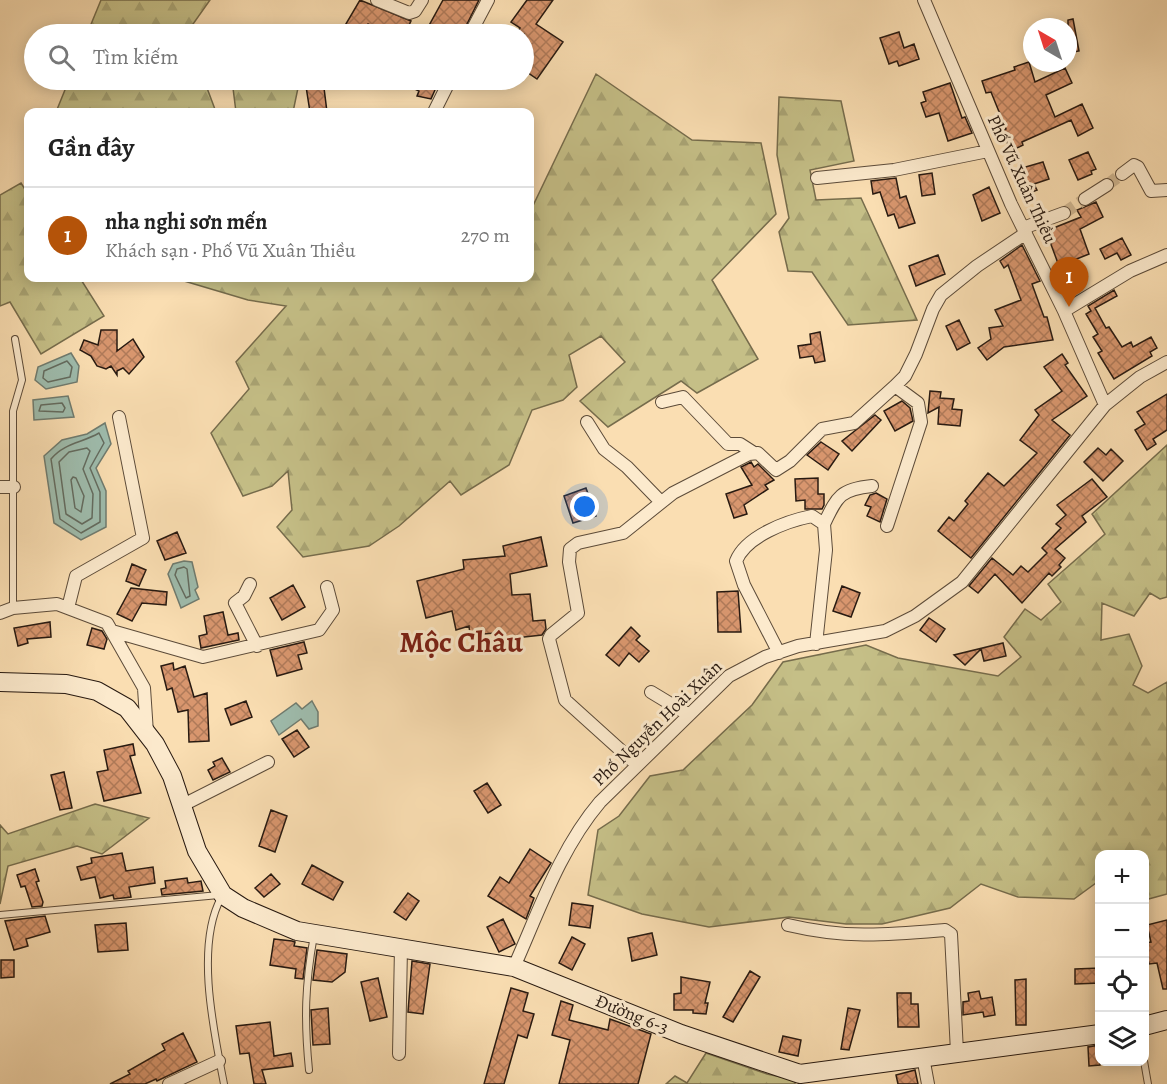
<!DOCTYPE html>
<html lang="vi">
<head>
<meta charset="utf-8">
<style>
	:root { --surface:#fff; --page:#f2f2f2; --text:#222; --muted:#767676; --line:#e0e0e0; --accent:#b45309 }
	body { margin:0; font-family:Alegreya,serif; background:var(--page); color:var(--text) }
	.controls { position:absolute; right:18px; bottom:18px; display:grid; overflow:hidden; border-radius:12px; box-shadow:0 3px 15px #0003 }
	.controls button { width:54px; height:54px; display:grid; place-items:center; padding:0; border:0; border-bottom:2px solid var(--line); background:var(--surface); color:var(--text); font:30px sans-serif }
	.compass { position:absolute; left:1023px; top:18px; width:54px; height:54px; border-radius:50%; background:var(--surface); box-shadow:0 3px 15px #0003; rotate:321deg }
	.you { position:absolute; left:585px; top:507px; width:21px; height:21px; margin:-15px; border:4px solid #fff; border-radius:50%; background:#1a73e8; box-shadow:0 0 0 9px #1a73e833 }
	.badge { display:grid; place-items:center; width:39px; height:39px; border-radius:50%; background:var(--accent); color:#fff; font-size:20px; font-weight:700 }
	.pin { position:absolute; translate:-50% -50px; filter:drop-shadow(0 2px 3px #0008) }
	.pin::after { content:''; position:absolute; top:32px; width:21px; height:18px; background:inherit; clip-path:polygon(0 0,100% 0,50% 100%) }
	.list { margin:0; padding:0; list-style:none }
	h2 { display:flex; justify-content:space-between; align-items:center; height:78px; margin:0; padding:0 24px; font-size:26px }
	h2 small { font-size:20px; font-weight:400; color:var(--muted) }
	.list li { display:grid; grid-template-columns:39px 1fr auto; gap:18px; align-items:center; box-sizing:border-box; height:96px; padding:0 24px; border-top:2px solid var(--line) }
	.list b { display:block; font-size:22px; white-space:nowrap }
	.list p { margin:0; font-size:20px; white-space:nowrap; color:var(--muted) }
	.list em { font-size:20px; font-style:normal; color:var(--muted) }
	.icon { flex:none; width:33px; height:33px; fill:none; stroke:currentColor; stroke-width:2; stroke-linecap:round; stroke-linejoin:round }
	.map { position:relative; flex:none; width:1167px; height:1084px; overflow:hidden }
	.search { position:absolute; background:var(--surface); box-shadow:0 3px 15px #0003; left:24px; top:24px; width:510px; height:66px; display:flex; align-items:center; gap:15px; box-sizing:border-box; padding:0 21px; border-radius:33px; color:var(--muted); font-size:22px }
	.panel { position:absolute; background:var(--surface); box-shadow:0 3px 15px #0003; left:24px; top:108px; width:510px; height:174px; border-radius:12px }
	.map>svg:first-child { display:block }
</style>
</head>
<body>
<div class="map">
<svg width="1167" height="1084" viewBox="0 0 1167 1084">
	<defs>
		<pattern id="forest-firs" width="22" height="20" patternUnits="userSpaceOnUse" patternTransform="scale(1.5)"><rect width="22" height="20" fill="#c5bf87"/><path d="M5 1l3.5 6h-7zM16 11l3.5 6h-7z" fill="#a9a474"/></pattern>
		<pattern id="building-cross-hatch" width="8" height="8" patternUnits="userSpaceOnUse" patternTransform="scale(1.5)"><rect width="8" height="8" fill="#d8966e"/><path d="M0 0l8 8M0 8l8-8" fill="none" stroke="#af7a59"/></pattern>
	</defs>
	<rect width="100%" height="100%" fill="#fadeb2"/>
	<filter id="stains"><feTurbulence type="fractalNoise" baseFrequency=".00333" numOctaves="4"/><feColorMatrix values="0 0 0 0 .2 0 0 0 0 .09 0 0 0 0 .02 0 0 0 .5 -.17"/></filter>
	<radialGradient id="worn" r=".72"><stop offset=".6" stop-color="#630" stop-opacity="0"/><stop offset="1" stop-color="#630" stop-opacity=".3"/></radialGradient>
	<!-- forest -->
	<path fill="url(#forest-firs)" stroke="#766c4c" stroke-width="1.5" d="M101,0H210L186,34H87Z
		M596,74L692,140L761,143L776,214L712,280L758,359L697,393L681,381L608,427L580,401L625,362L601,336L569,355L577,387L563,400L532,410L509,465L461,495L450,481L399,526L369,546L303,557L277,527L292,510L288,471L272,486L243,496L211,433L249,389L236,362L286,306L248,300L174,278H530V212Z
		M69,80H204L216,112H56Z
		M232,80H292L298,88L293,112H236Z
		M779,97L841,101L854,161L810,170L816,200L861,198L917,320L848,325L812,272L788,271L779,232L789,218L777,155Z
		M21,183L28,194V278H80L104,316L41,354L10,302L0,306V195Z
		M1167,445V597L1160,599L1150,593L1134,616L1102,603L1101,640L1129,634L1142,666L1133,685L1148,693L1167,682V894L1145,900L1144,854H1100L1099,887L1096,883L1074,899L1018,897L981,884L950,908L882,924H846L789,917L709,927L642,914L588,895L598,830L619,816L650,776L683,770L752,705L783,662L866,645L898,658L998,676L1021,657L1004,637L1025,609L1041,620L1061,602L1048,584L1105,534L1092,514Z
		M95,804L149,818L102,854L77,846L8,866L0,904V825L8,834Z
		M706,1053L767,1074L795,1080V1084H666L675,1076L687,1083Z"/>
	<!-- water -->
	<path fill="#9ebcad" stroke="#6f7b6f" stroke-width="1.5" d="M71,353L79,366L77,382L46,389L35,380L38,367Z
		M68,396L74,417L34,420L33,400Z
		M105,423L111,444L96,468L106,491V527L81,540L54,523L44,456L62,440L87,434Z
		M184,561L192,562L198,587L195,590L199,599L181,608L168,574L173,564Z
		M312,701L318,712V726L309,729L301,719L279,735L271,721L296,703L302,709Z"/>
	<g fill="none" stroke-linecap="round" stroke-linejoin="round">
		<!-- shore -->
		<path stroke="#636b5f" stroke-width="1.5" d="M67,361L72,367L70,377L48,382L43,378L44,371Z
			M62,403L65,408L63,412L39,411L41,405Z
			M99,433L104,443L90,468L100,492V522L81,533L60,519L51,459C64,443 82,443 99,433Z
			M87,448L90,451L83,469L93,494L92,518L82,524L66,514L59,462L69,452Z
			M73,477L76,478L84,496L81,512L75,508L71,480Z
			M184,567L187,569L190,596L186,598L175,575L177,569Z"/>
	</g>
	<!-- building -->
	<path fill="url(#building-cross-hatch)" stroke="#281a11" stroke-width="1.5" d="M360,0L411,21L405,34H391L368,24L363,34H340Z
		M443,0H479L462,34H433L426,31Z
		M527,0H553L536,24L563,42L537,79L524,70V34H516L520,28L511,22Z
		M1073,19L1079,51L1068,53V20Z
		M899,32L904,48L914,44L919,59L899,66L897,61L889,64L880,38Z
		M1029,62L1035,82L1065,68L1072,83L1046,95L1055,117L1082,104L1093,128L1078,136L1071,120L1022,142L1023,145L1011,151L1002,131L1006,129L991,92L986,93L982,81L1015,70L1014,67Z
		M305,80H323L327,112H310Z
		M396,80H425L438,83L431,99L417,96L419,91Z
		M950,83L962,118L965,117L972,133L948,141L939,113L926,117L921,103L926,101L923,92Z
		M1088,152L1096,169L1091,171L1092,174L1078,180L1069,160Z
		M1043,162L1049,179L1034,184L1037,190L1021,196L1012,171Z
		M932,173L935,194L922,196L919,175Z
		M896,178L900,198L906,196L915,223L899,228L894,214L888,216L880,192L873,194L871,181Z
		M989,187L1000,213L982,221L973,195Z
		M1096,202L1103,217L1080,229L1089,254L1059,266L1046,231L1081,217L1077,210Z
		M1122,238L1131,255L1121,260L1117,253L1105,259L1100,249Z
		M1022,245L1040,281L1032,284L1044,317H1047L1053,340L1004,347L987,360L978,348L991,339L989,328L1003,326L995,310L1021,300L1008,265L1004,268L1000,261Z
		M938,255L945,274L916,286L909,266Z
		M1114,290L1117,296L1095,308L1106,328L1109,327L1122,347L1131,342L1133,347L1151,337L1157,348L1150,352L1152,356L1114,379L1098,353L1102,351L1093,337L1098,334L1086,314L1091,311L1088,306Z
		M959,320L970,343L957,350L946,326Z
		M101,330H117V351L133,339L144,357L129,374L123,368L117,371V375L111,366L106,369L97,366L91,356L80,350L84,340L98,345Z
		M820,332L825,361L815,363L813,356L800,358L798,346L811,344L810,334Z
		M1062,354L1068,363L1065,365L1087,396L1052,420L1070,435L971,558L938,531L949,517L954,521L968,504L965,501L988,473L1004,486L1037,453L1020,440L1039,415L1035,410L1062,391L1044,367Z
		M930,391L941,392L940,398L954,399L952,409L962,410L960,426L938,424L939,407L928,413Z
		M1167,394V430L1153,439L1156,444L1147,450L1135,430L1145,424L1137,412Z
		M902,401L910,408L913,421L895,431L884,411Z
		M875,415L881,420L852,451L842,441Z
		M821,442L839,454L828,470L807,455Z
		M1098,448L1106,455L1111,449L1123,461L1103,481L1084,462Z
		M751,462L754,467L758,464L774,480L765,485L768,489L744,505L747,514L734,518L726,494L752,485L741,467Z
		M818,478V494H824V505L822,509H805V500L796,501L795,479Z
		M1092,479L1107,497L1082,516L1086,522L1055,549L1065,558L1059,565L1061,567L1052,576L1049,573L1022,603L995,574L978,593L969,586L992,558L1013,575L1021,566L1028,572L1047,553L1042,548L1061,528L1056,524L1066,515L1057,505Z
		M586,488L596,516L573,523L564,496Z
		M876,493L887,499L880,522L867,516L871,507L865,505L870,495Z
		M177,532L186,553L165,560L157,541Z
		M541,537L547,566L510,574L512,595L530,594L533,621L545,620L546,629L542,635L496,640L495,633L470,635L469,626L456,630L452,611L426,618L417,581L464,569L463,560L505,556L503,546Z
		M132,564L146,570L139,586L126,581Z
		M293,585L305,607L282,620L270,598Z
		M842,586L860,593L851,617L833,611Z
		M131,588L167,592L166,605L142,603L132,621L117,614Z
		M738,591L741,632H718L717,592Z
		M223,612L228,635L238,633L239,640L201,648L199,636L207,634L204,616Z
		M929,618L945,629L936,642L920,630Z
		M50,622L51,637L27,639L28,643L18,646L14,628Z
		M631,627L640,636L636,640L649,651L639,662L629,653L619,666L606,655Z
		M92,628L102,631L107,639L104,649L87,645Z
		M304,642L307,653L298,655L302,669L277,676L270,650Z
		M1003,643L1006,656L984,661L981,649L965,665L954,655Z
		M173,663L174,670L185,666L194,697L207,693L209,741L189,742L188,710L178,712L172,688L167,690L161,666Z
		M246,701L252,717L231,725L225,709Z
		M297,730L309,747L294,757L282,739Z
		M133,744L135,755L130,756L141,793L104,801L97,772L108,770L104,750Z
		M222,758L230,772L213,780L208,770L215,766L213,762Z
		M64,772L72,808L60,810L51,775Z
		M487,783L501,805L488,813L474,791Z
		M271,810L287,816L275,852L259,846Z
		M530,849L551,863L530,896L534,898L526,919L488,896L500,877L509,883Z
		M122,853L126,871L153,867L155,883L129,887L131,897L114,899L113,895L100,898L95,877L81,880L77,867L92,863L91,858Z
		M312,865L343,882L333,900L302,884Z
		M35,869L39,881L36,882L43,902L42,906L32,907L25,886L21,887L17,875Z
		M271,874L280,884L264,897L255,888Z
		M187,878L188,883L201,881L203,891L162,895L161,889L166,888L165,881Z
		M408,893L419,901L406,920L394,912Z
		M572,903L593,906L590,928L569,925Z
		M45,916L50,932L26,939L28,946L14,950L5,921Z
		M503,919L515,944L499,952L487,927Z
		M1167,920V989H1163L1157,963L1149,964L1144,943L1151,942L1147,925Z
		M126,923L128,950L98,952L95,925Z
		M652,933L657,955L632,961L628,938Z
		M572,937L585,944L572,970L559,963Z
		M274,939L292,941L295,942L294,946L307,948L303,979L295,978L296,969L270,965Z
		M317,950L347,954L345,972L332,982L313,980Z
		M1,960H14V977L1,978Z
		M412,961L430,964L423,1014L408,1012Z
		M1100,968V983L1075,984V969Z
		M750,971L760,977L733,1022L723,1017Z
		M681,977L710,982L705,1003H708L706,1014L693,1013V1010H674V994L681,993Z
		M378,978L387,1017L370,1021L361,982Z
		M1026,979V1025H1016L1015,980Z
		M511,988L528,993L523,1011L534,1014L527,1038L518,1035L504,1084H484Z
		M979,991L981,999L992,997L995,1015L984,1017L983,1012L963,1015V1002L969,1001L968,993Z
		M897,993H911V1004H918L919,1027H898Z
		M561,1001L573,1005L569,1020L608,1030L610,1019L651,1034L638,1084H559L570,1040L552,1035Z
		M328,1008L330,1044L313,1045L311,1010Z
		M848,1008L860,1010L849,1050L841,1049Z
		M270,1022L274,1056L291,1053L293,1066L262,1070L266,1084H254L249,1053L240,1054L236,1026Z
		M183,1033L197,1062L157,1081L156,1079L145,1084H110L130,1074L128,1071L165,1050L162,1044Z
		M783,1036L801,1040L798,1056L779,1052Z
		M1100,1045V1065L1089,1066L1088,1047Z
		M915,1070L918,1084H898L896,1075Z"/>
	<g fill="none" stroke-linecap="round" stroke-linejoin="round">
		<!-- street-tunnel -->
		<path stroke="#d0b792" stroke-width="12" stroke-dasharray="12 6" stroke-linecap="butt" d="M1107,185L1122,174
			M1064,213L1085,199"/>
		<!-- lane casing -->
		<g stroke="#5c4b39" stroke-width="8">
			<path id="lane" d="M13,608V411L22,380L15,339
				M221,898C195,946 214,1032 224,1084
				M0,915L219,895
				M1144,1061L1148,1084
				M309,1070C304,1019 305,985 314,935"/>
		</g>
		<!-- street casing -->
		<g stroke="#5c4b39" stroke-width="14">
			<path id="street" d="M377,0L409,13L415,11L422,0
				M924,0L1011,204L1064,311L1105,405
				M470,34L488,0
				M434,112L450,80
				M1122,174L1134,165L1138,167L1151,191L1167,190
				M817,178L894,170L988,151
				M1085,199L1107,185
				M1023,228L1064,213
				M1064,311L1130,271L1167,255
				M662,402L683,397L728,444H740L754,453
				M587,422L604,449L627,467L660,501
				M0,487H14
				M824,524C837,497 840,489 872,486
				M887,526L921,422L918,403L895,386
				M250,584L244,596L235,603L257,646
				M68,608L76,576L143,538L119,417
				M0,613L13,608L57,604L107,623L144,688L147,733
				M112,631L203,657L319,630L333,610L327,587
				M779,653L744,585L736,561C746,536 787,521 812,516L824,524L826,550L816,644
				M651,692L689,715
				M637,765L565,700L549,639L551,635L578,613L569,562L570,549L578,543L623,533L673,493L749,454L758,453L776,470L790,461L822,429L854,423L895,386L905,376L916,354L933,309L941,295L977,266L1026,233
				M181,806L268,762
				M788,925C847,939 886,935 945,930L951,934L957,1052
				M514,967C539,911 560,849 600,802L729,676L765,657L798,646L885,631L915,616L962,582L1105,405L1140,377L1167,362
				M399,1054L401,947
				M923,1057L928,1084
				M169,1084L219,1061"/>
		</g>
		<!-- secondary casing -->
		<g stroke="#281a11" stroke-width="20">
			<path id="secondary" d="M0,682L66,684L97,691L127,708L155,744L172,776L197,851L223,895L243,908L297,931L514,967L681,1034L800,1074L1100,1034
				M1144,1026L1167,1020"/>
		</g>
		<!-- lane -->
		<use href="#lane" stroke="#fceacd" stroke-width="6"/>
		<!-- street -->
		<use href="#street" stroke="#fceacd" stroke-width="12"/>
		<!-- secondary -->
		<use href="#secondary" stroke="#fceacd" stroke-width="18"/>
	</g>
	<g text-anchor="middle" stroke-width="6" stroke-linejoin="round" paint-order="stroke">
		<!-- street labels -->
		<g font-size="18" fill="#281a11" stroke="#fceacd">
			<text transform="translate(1022 179) rotate(65)" y="6">Phố Vũ Xuân Thiều</text>
			<text transform="translate(657 723) rotate(-44)" y="6">Phố Nguyễn Hoài Xuân</text>
			<text transform="translate(632 1014) rotate(22)" y="6">Đường 6-3</text>
		</g>
		<!-- town labels -->
		<g font-size="30" font-weight="bold" fill="#7a1f14" stroke="#fceacd">
			<text x="461" y="652">Mộc Châu</text>
		</g>
	</g>
	<rect width="100%" height="100%" filter="url(#stains)"/>
	<rect width="100%" height="100%" fill="url(#worn)"/>
</svg>
<div class="controls">
<button>+</button>
<button>−</button>
<button><svg class="icon" aria-label="locate" viewBox="0 0 24 24"><circle cx="12" cy="12" r="6"/><path d="M12 2v4M12 18v4M2 12h4M18 12h4"/></svg></button>
<button><svg class="icon" aria-label="layers" viewBox="0 0 24 24"><path d="M12 4l9 5-9 5-9-5zM3 14l9 5 9-5"/></svg></button>
</div>
<svg class="compass" viewBox="-18 -18 36 36"><path d="M0-13l5 13h-10z" fill="#e53935"/><path d="M0 13l5-13h-10z" fill="#767676"/></svg>
<div class="you"></div>
<div class="pin badge" style="left:1069px;top:307px">1</div>
<div class="search"><svg class="icon" aria-label="search" viewBox="0 0 24 24"><circle cx="10" cy="10" r="6"/><path d="M15 15l6 6"/></svg>Tìm kiếm</div>
<section class="panel">
<h2>Gần đây<small></small></h2>
<ul class="list">
<li><span class="badge">1</span><div><b>nha nghi sơn mến</b><p>Khách sạn · Phố Vũ Xuân Thiều</p></div><em>270 m</em></li>
</ul>
</section>
</div>
</body>
</html>
